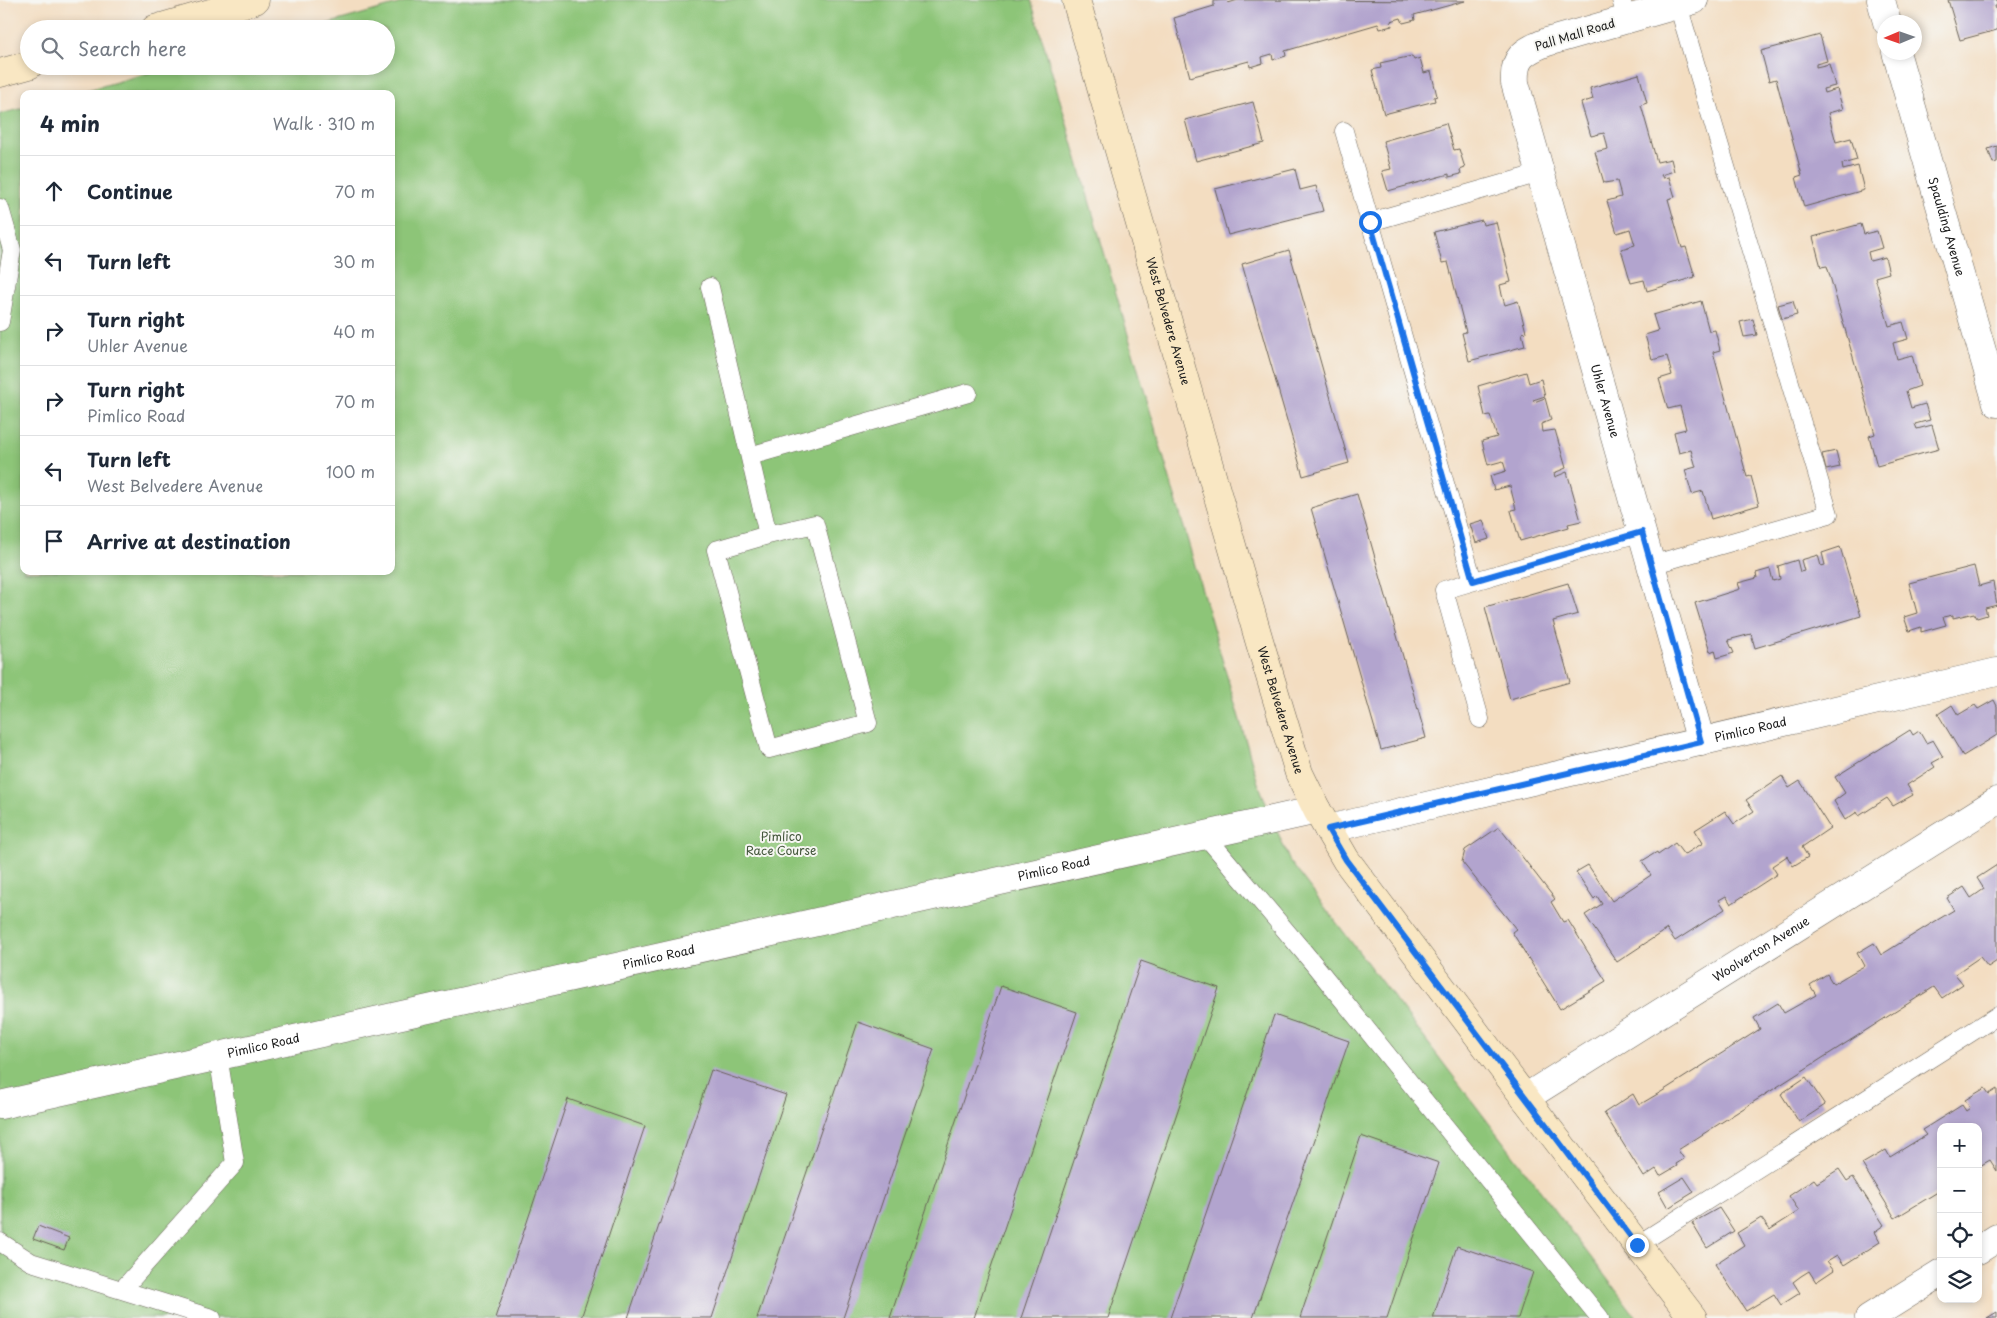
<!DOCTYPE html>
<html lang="en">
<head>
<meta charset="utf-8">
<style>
	:root { --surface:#fff; --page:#f2f2f3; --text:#1f2937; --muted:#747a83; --line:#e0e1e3 }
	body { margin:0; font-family:"Playpen Sans",sans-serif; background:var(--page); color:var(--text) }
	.controls { position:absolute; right:15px; bottom:15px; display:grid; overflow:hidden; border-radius:10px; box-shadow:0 2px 8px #0003 }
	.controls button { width:45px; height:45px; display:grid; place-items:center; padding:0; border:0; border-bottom:1px solid var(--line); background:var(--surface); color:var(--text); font:25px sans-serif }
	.compass { position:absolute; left:1877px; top:15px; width:45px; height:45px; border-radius:50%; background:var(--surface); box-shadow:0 2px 8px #0003; rotate:268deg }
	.stop { position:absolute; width:15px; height:15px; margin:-11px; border:4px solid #1a73e8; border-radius:50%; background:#fff }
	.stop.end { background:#1a73e8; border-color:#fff; box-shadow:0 1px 5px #0008 }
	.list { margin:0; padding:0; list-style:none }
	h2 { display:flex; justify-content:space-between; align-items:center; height:65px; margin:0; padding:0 20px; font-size:21px }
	h2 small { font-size:16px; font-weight:400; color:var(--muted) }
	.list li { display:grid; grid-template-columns:32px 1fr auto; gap:15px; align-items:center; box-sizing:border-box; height:70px; padding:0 20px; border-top:1px solid var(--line) }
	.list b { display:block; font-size:19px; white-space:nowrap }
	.list p { margin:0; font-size:16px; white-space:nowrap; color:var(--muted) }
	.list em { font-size:16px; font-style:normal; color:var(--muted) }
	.icon { flex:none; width:28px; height:28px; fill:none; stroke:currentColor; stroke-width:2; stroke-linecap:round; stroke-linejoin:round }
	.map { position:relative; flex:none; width:1997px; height:1318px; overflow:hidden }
	.search { position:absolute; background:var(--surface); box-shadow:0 2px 8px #0003; left:20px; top:20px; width:375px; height:55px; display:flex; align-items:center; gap:12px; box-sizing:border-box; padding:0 18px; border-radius:28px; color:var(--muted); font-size:19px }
	.panel { position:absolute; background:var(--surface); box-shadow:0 2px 8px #0003; left:20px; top:90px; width:375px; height:485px; border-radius:10px }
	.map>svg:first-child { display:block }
</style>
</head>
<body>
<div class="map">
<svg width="1997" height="1318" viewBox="0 0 1997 1318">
	<rect width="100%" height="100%" fill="#f6f6f2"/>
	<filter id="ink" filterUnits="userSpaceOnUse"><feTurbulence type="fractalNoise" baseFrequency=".02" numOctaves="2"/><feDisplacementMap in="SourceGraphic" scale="10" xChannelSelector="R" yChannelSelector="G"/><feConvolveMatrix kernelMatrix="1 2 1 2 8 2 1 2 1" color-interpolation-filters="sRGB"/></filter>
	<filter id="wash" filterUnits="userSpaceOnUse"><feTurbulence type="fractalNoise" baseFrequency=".0096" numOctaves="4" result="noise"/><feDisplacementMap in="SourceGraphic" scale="20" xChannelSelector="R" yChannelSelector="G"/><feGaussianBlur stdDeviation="1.12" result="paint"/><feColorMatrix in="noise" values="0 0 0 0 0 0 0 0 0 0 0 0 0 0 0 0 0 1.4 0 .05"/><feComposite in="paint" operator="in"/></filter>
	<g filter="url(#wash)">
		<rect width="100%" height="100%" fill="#f3ddc1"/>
		<!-- green -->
		<path fill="#8dc578" stroke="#54704a" d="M412,0H1031L1258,783L1289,860L1637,1318H0V114L24,108V571H391V94H74L173,66H386V29H309Z"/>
		<g id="blocks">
			<!-- building -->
			<path fill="#b2a4ce" d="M1227,0L1228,3L1238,0L1465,1L1414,15L1415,20L1403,23L1401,18L1391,21L1392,26L1380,29L1378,24L1285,51L1286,56L1273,60L1272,54L1262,57L1263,63L1250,67L1249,61L1190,77L1174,18L1214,6V1Z
				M1948,0H1997V6H1995L1997,14V30L1960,40Z
				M1820,35L1827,61L1816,64V67L1829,64L1835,86L1823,89L1824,93L1837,89L1843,109L1828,113L1836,142L1851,138L1857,160L1842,164L1843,170L1858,166L1864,190L1804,207L1796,177L1802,175L1776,79L1769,81L1761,51Z
				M1412,56L1414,60L1420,58L1424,73L1431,71L1437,96L1434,97L1435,101L1384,114L1372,70L1381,68L1380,63Z
				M1639,74L1647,103L1641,105L1657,162L1671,159L1674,171L1661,175L1663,178L1669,177L1675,197L1668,199L1682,248L1686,247L1695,277L1647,291L1644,280L1631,283L1621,249L1635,245L1630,229L1617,233L1607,201L1621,197L1619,188L1617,181L1604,183L1595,152L1608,149L1606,140L1604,133L1591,136L1581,103L1593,99L1590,88Z
				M1253,102L1264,143L1196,161L1185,120Z
				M1446,123L1454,150L1459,149L1465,168L1460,170L1461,174L1449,177V174L1388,191L1382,171L1391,169L1383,141Z
				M1997,146V162L1993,163L1988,149Z
				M1295,169L1300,190L1316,186L1323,211L1228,235L1215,189Z
				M1482,220L1483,225L1496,222L1511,282L1500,285L1502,295L1505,305L1518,301L1526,332L1522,333L1525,346L1469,361L1462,333L1466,332L1448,262L1442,263L1434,232Z
				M1861,224L1864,234L1877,231L1882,248L1868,252L1870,261L1885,257L1889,273L1875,277L1889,326L1903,322L1908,339L1893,343L1897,359L1912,355L1920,386L1906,391L1911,408L1925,404L1930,420L1915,424L1917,429L1932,425L1939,449L1877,466L1869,436L1875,434L1827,266L1821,267L1813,237Z
				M1289,250L1349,463L1303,476L1242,264Z
				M1701,301L1709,331L1715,330L1720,350L1713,352L1747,477L1751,476L1759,505L1711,519L1703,491L1692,494L1685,470L1696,467L1691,450L1679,453L1674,432L1686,429L1680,406L1668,409L1659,379L1672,375L1667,356L1652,360L1645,335L1658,331L1653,315Z
				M1793,301L1797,315L1782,319L1778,305Z
				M1753,319L1757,335L1744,337L1740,322Z
				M1526,372L1529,383L1541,379L1545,396L1533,400L1534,402L1545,398L1551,420L1541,424L1542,432L1555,430L1566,468L1554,473L1555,477L1567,472L1581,521L1568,524L1569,527L1520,541L1511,511V510L1516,509L1510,486L1494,490L1490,476L1506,471L1503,461L1488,465L1482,441L1497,437L1490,415L1485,416L1478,386Z
				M1836,451L1840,467L1826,470L1822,454Z
				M1357,494L1426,738L1381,750L1311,508Z
				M1483,520L1489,539L1476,543L1470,524Z
				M1840,547L1861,616L1755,648L1751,634L1728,640L1734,653L1717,658L1715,650L1710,652L1695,603L1740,589L1738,583L1757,578L1756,573L1770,569L1773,581L1780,579L1778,566L1797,560L1800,572L1804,571L1801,560L1818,555L1821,566L1825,565L1822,553Z
				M1974,566L1979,586L1993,582L1997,605L1985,608L1987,615L1977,618L1974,613L1953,618V615L1943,617L1946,625L1921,632V627L1909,631L1904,617L1917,613L1909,583Z
				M1568,583L1578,614L1553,621L1570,682L1510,699L1485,607Z
				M1994,700L1997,706V735L1963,756L1938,714L1952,705L1958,715L1975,705L1978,709Z
				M1910,730L1913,735L1919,731L1926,743L1933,740L1943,757L1932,763L1935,767L1907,785L1913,795L1893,806L1887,798L1859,816L1857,812L1845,820L1834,801L1845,793L1835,777Z
				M1782,776L1789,788L1800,781L1830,828L1802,847L1808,857L1793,866L1787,856L1772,866L1777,874L1731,904L1726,896L1719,900L1725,909L1675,941L1667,929L1617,962L1585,915L1602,904L1597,896L1594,899L1576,872L1588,865L1612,901L1651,875L1642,861L1657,852L1658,855L1675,843L1684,855L1703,843L1695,830L1725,811L1734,824L1754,811L1746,800Z
				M1499,827L1555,899L1551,902L1563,922L1568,920L1606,981L1560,1009L1512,932L1516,929L1462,862L1465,850Z
				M1997,865V961L1988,967L1980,957L1955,974L1963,984L1942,998L1934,987L1678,1150L1684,1159L1676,1164L1677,1166L1660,1176L1656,1169L1644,1177L1604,1113L1633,1094L1639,1105L1661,1092L1760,1029L1754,1018L1778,1003L1784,1013L1816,995L1810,985L1827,974L1833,984L1855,971L1864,966L1857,953L1874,943L1881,955L1929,925L1954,910L1947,898L1964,887L1971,898L1984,889L1977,878Z
				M1141,961L1219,988L1108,1318H1021Z
				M1001,986L1077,1012L974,1318H890Z
				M1274,1015L1349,1041L1253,1318H1170Z
				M858,1022L934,1049L843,1318H757Z
				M711,1070L786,1095L712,1318H628Z
				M1806,1077L1825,1105L1799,1122L1781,1094Z
				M1985,1088L1989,1094L1997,1089V1171L1990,1160L1978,1167V1127H1941V1190L1895,1218L1862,1164L1886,1150L1890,1157L1926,1135L1922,1130L1962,1105L1966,1111L1970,1108L1965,1100Z
				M568,1099L645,1126L581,1318H495Z
				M1361,1136L1439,1163L1387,1318H1300Z
				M1839,1169L1847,1181L1853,1177L1884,1225L1874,1232L1880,1242L1844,1265L1837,1255L1827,1261L1834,1270L1816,1282L1809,1271L1801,1276L1793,1282L1800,1293L1781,1305L1774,1294L1746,1311L1715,1264L1744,1245L1737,1233L1761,1218L1770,1230L1771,1229L1799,1211L1789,1196L1814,1179L1817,1183Z
				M1684,1177L1694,1192L1668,1208L1659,1192Z
				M1719,1208L1734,1231L1707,1248L1692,1223Z
				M38,1226L69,1238L64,1250L33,1239Z
				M1457,1246L1533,1272L1518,1318H1433Z
				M1997,1312V1318H1987Z"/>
		</g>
	</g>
	<g filter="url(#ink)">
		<use href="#blocks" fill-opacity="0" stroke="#676056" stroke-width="1"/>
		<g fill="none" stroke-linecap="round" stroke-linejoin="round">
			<!-- lane casing -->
			<g stroke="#676056" stroke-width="19">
				<path id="lane" d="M1621,0L1627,19
					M1344,131L1473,581
					M0,208L12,250L0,322
					M1370,222L1540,173
					M710,287L768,535L716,550L769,749L868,723L815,524L768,535
					M750,456L968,393
					M1651,565L1829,514L1678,5
					M1480,719L1444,590L1642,532
					M1205,835L1313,963L1600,1318
					M0,1242L31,1262L212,1318
					M1637,1245L1997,1016
					M122,1290L235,1163L218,1055"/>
			</g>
			<!-- street casing -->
			<g stroke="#676056" stroke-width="29">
				<g id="street">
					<path id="s1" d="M1694,0L1547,42C1524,51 1513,57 1515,83L1701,742"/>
					<path d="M1881,0L1887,22"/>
					<path id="s2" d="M1896,52L1997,403"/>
					<path id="s3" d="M1328,829L1997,672"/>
					<path id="s4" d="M1525,1098L1997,801"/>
					<path id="s5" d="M0,1105L1317,810"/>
					<path d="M1978,1250L1997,1238"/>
					<path d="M1869,1318L1941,1273"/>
				</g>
			</g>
			<!-- secondary casing -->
			<g stroke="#676056" stroke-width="29">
				<g id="secondary">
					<path id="s6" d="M1076,0L1259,640L1299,773L1317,810L1346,860L1525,1098L1693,1318"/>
					<path d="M155,29L255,0"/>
					<path d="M0,73L29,65"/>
				</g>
			</g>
			<!-- lane -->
			<use href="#lane" stroke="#fff" stroke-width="18"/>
			<!-- street -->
			<use href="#street" stroke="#fff" stroke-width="28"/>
			<!-- secondary -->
			<use href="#secondary" stroke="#f9e7c3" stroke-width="28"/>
		</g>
	</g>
	<g fill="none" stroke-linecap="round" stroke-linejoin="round" filter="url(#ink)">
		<!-- route -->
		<path stroke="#1a73e8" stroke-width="6" d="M1370,222L1473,581L1642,532L1701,742L1328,829L1346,860L1637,1245"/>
	</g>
	<g text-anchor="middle" stroke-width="4" stroke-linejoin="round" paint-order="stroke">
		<!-- street labels -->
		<g font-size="12" fill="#1c1c1c" stroke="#f6f6f2">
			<text transform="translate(1575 35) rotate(-17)" y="4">Pall Mall Road</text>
			<text dy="4" stroke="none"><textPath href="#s2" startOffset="182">Spaulding Avenue</textPath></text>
			<text dy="4" stroke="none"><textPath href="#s6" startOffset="334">West Belvedere Avenue</textPath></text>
			<text dy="4" stroke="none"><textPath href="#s1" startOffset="541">Uhler Avenue</textPath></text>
			<text dy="4" stroke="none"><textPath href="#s6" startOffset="739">West Belvedere Avenue</textPath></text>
			<text dy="4" stroke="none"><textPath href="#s3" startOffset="434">Pimlico Road</textPath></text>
			<text dy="4" stroke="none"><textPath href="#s5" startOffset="1080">Pimlico Road</textPath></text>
			<text dy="4" stroke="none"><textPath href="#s4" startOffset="279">Woolverton Avenue</textPath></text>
			<text dy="4" stroke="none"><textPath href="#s5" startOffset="675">Pimlico Road</textPath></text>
			<text dy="4" stroke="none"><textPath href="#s5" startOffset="270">Pimlico Road</textPath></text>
		</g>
		<!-- park labels -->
		<g font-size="12" fill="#44573c" stroke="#f6f6f2">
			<text x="781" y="841">Pimlico<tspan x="781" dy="14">Race Course</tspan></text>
		</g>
	</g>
</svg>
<div class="controls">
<button>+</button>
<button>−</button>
<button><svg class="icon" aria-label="locate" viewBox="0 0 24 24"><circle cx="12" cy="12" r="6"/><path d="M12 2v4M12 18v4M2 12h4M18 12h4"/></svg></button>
<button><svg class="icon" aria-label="layers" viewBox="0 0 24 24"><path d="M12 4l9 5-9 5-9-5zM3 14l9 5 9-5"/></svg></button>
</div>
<svg class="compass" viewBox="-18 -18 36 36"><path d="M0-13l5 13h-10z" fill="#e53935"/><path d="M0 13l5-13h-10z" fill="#747a83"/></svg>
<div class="stop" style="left:1370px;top:222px"></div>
<div class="stop end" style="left:1637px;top:1245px"></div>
<div class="search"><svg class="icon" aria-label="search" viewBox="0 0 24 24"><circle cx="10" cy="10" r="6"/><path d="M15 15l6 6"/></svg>Search here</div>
<section class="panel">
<h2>4 min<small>Walk · 310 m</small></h2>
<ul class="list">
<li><svg class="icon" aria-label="ahead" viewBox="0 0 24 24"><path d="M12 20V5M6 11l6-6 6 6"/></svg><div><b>Continue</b></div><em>70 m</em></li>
<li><svg class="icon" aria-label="left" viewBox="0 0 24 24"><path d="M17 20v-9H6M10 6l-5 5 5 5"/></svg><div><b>Turn left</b></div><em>30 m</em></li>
<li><svg class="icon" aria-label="right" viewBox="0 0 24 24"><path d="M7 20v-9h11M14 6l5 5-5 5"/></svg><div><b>Turn right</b><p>Uhler Avenue</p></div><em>40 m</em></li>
<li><svg class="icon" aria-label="right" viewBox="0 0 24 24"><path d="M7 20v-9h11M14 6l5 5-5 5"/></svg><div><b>Turn right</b><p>Pimlico Road</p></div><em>70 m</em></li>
<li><svg class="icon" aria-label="left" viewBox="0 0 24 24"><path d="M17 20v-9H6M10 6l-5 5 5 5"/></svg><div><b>Turn left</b><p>West Belvedere Avenue</p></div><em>100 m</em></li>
<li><svg class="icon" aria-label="arrive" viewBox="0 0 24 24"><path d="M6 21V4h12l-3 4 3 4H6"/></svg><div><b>Arrive at destination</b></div></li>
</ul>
</section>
</div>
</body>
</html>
